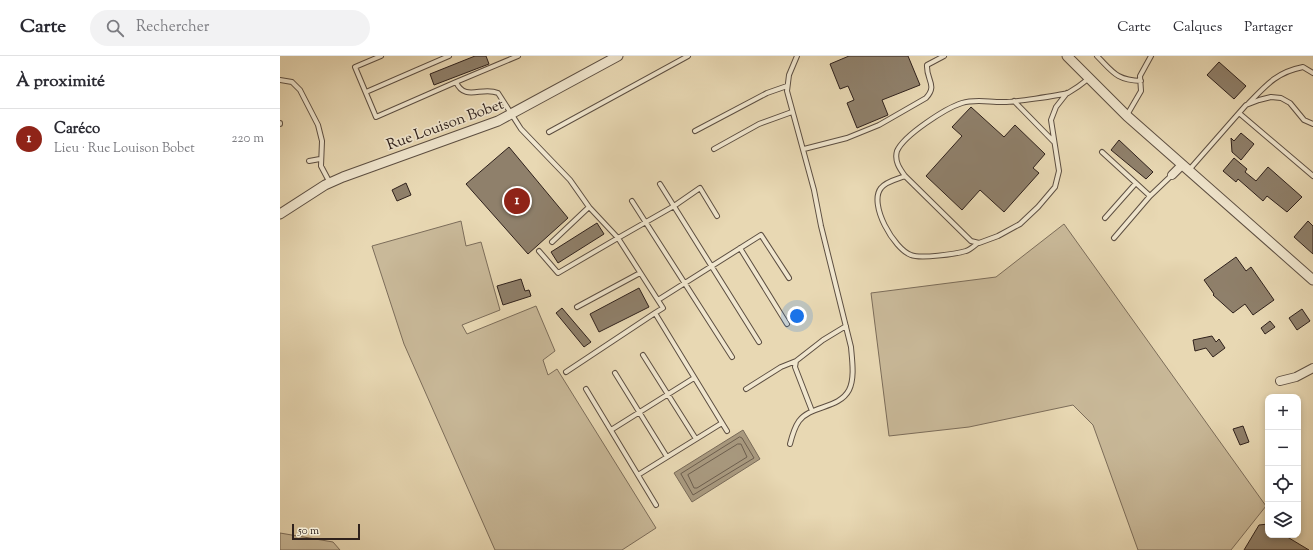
<!DOCTYPE html>
<html lang="fr">
<head>
<meta charset="utf-8">
<style>
	:root { --surface:#fff; --page:#f2f2f3; --text:#2b2b33; --muted:#7c7c81; --line:#e1e1e2; --accent:#8f2418 }
	body { margin:0; font-family:"Sorts Mill Goudy",serif; background:var(--page); color:var(--text) }
	.controls { position:absolute; right:12px; bottom:12px; display:grid; overflow:hidden; border-radius:8px; box-shadow:0 2px 6px #0003 }
	.controls button { width:36px; height:36px; display:grid; place-items:center; padding:0; border:0; border-bottom:1px solid var(--line); background:var(--surface); color:var(--text); font:20px sans-serif }
	.scale { position:absolute; left:12px; bottom:10px; width:68px; box-sizing:border-box; padding-left:4px; border:2px solid #2f211c; border-top:0; font-size:11px; line-height:14px; white-space:nowrap; color:#2f211c; -webkit-text-stroke:3px #f0e6ce; paint-order:stroke }
	.you { position:absolute; left:517px; top:260px; width:14px; height:14px; margin:-10px; border:3px solid #fff; border-radius:50%; background:#1a73e8; box-shadow:0 0 0 6px #1a73e833 }
	.badge { display:grid; place-items:center; width:26px; height:26px; border-radius:50%; background:var(--accent); color:#fff; font-size:13px; font-weight:700 }
	.pin { position:absolute; translate:-50% -50%; border:2px solid #fff; box-shadow:0 1px 4px #0006 }
	.list { margin:0; padding:0; list-style:none }
	h2 { display:flex; justify-content:space-between; align-items:center; height:52px; margin:0; padding:0 16px; font-size:17px }
	h2 small { font-size:13px; font-weight:400; color:var(--muted) }
	.list li { display:grid; grid-template-columns:26px 1fr auto; gap:12px; align-items:center; box-sizing:border-box; height:60px; padding:0 16px; border-top:1px solid var(--line) }
	.list b { display:block; font-size:15px; white-space:nowrap }
	.list p { margin:0; font-size:13px; white-space:nowrap; color:var(--muted) }
	.list em { font-size:13px; font-style:normal; color:var(--muted) }
	.icon { flex:none; width:22px; height:22px; fill:none; stroke:currentColor; stroke-width:2; stroke-linecap:round; stroke-linejoin:round }
	.map { position:relative; flex:none; width:1033px; height:494px; overflow:hidden }
	header { display:flex; align-items:center; gap:24px; box-sizing:border-box; height:56px; padding:0 20px; background:var(--surface); border-bottom:1px solid var(--line) }
	header strong { font-size:19px }
	nav { display:flex; gap:22px; margin-inline-start:auto; font-size:14px }
	.search { width:280px; height:36px; background:var(--page); display:flex; align-items:center; gap:10px; box-sizing:border-box; padding:0 14px; border-radius:22px; color:var(--muted); font-size:15px }
	main { display:flex }
	aside { flex:1; background:var(--surface) }
	.map>svg:first-child { display:block }
</style>
</head>
<body>
<header>
<strong>Carte</strong>
<div class="search"><svg class="icon" aria-label="search" viewBox="0 0 24 24"><circle cx="10" cy="10" r="6"/><path d="M15 15l6 6"/></svg>Rechercher</div>
<nav><a>Carte</a><a>Calques</a><a>Partager</a></nav>
</header>
<main>
<aside>
<h2>À proximité<small></small></h2>
<ul class="list">
<li><span class="badge">1</span><div><b>Caréco</b><p>Lieu · Rue Louison Bobet</p></div><em>220 m</em></li>
</ul>
</aside>
<div class="map">
<svg width="1033" height="494" viewBox="0 0 1033 494">
	<rect width="100%" height="100%" fill="#e8d8b3"/>
	<filter id="stains"><feTurbulence type="fractalNoise" baseFrequency=".005" numOctaves="4"/><feColorMatrix values="0 0 0 0 .2 0 0 0 0 .09 0 0 0 0 .02 0 0 0 .5 -.17"/></filter>
	<radialGradient id="worn" r=".72"><stop offset=".6" stop-color="#630" stop-opacity="0"/><stop offset="1" stop-color="#630" stop-opacity=".3"/></radialGradient>
	<!-- green -->
	<path fill="#c9b999" stroke="#7c6d5a" d="M181,165L186,190L201,186L220,254L182,269L187,278L256,250L275,295L263,304L268,319L277,313L376,472L342,494H215L124,288L92,190Z
		M784,168L986,450L951,494H858L813,369L793,349L689,371L609,380L591,237L716,221Z
		M0,477L53,486L60,494H0Z"/>
	<!-- water -->
	<path fill="#a99a80" stroke="#786a58" d="M463,374L480,403L412,446L394,417Z"/>
	<g fill="none" stroke-linecap="round" stroke-linejoin="round">
		<!-- shore -->
		<path stroke="#6c5e4e" stroke-width="1" d="M460,381L462,382L474,402L413,439L401,418Z
			M458,388H461L467,401L417,432H414L408,419Z"/>
	</g>
	<!-- building -->
	<path fill="#8f806b" stroke="#2f211c" d="M195,0H206L209,8L154,29L150,18Z
		M569,0H628L640,29L602,44L608,59L577,72L567,47L574,44L568,30L560,33L550,8Z
		M939,6L966,30L954,43L927,19Z
		M691,51L724,81L735,69L765,98L753,112L759,117L724,156L700,134L682,154L646,120L682,80L672,71Z
		M961,77L974,88L961,104L952,96L951,82L954,85Z
		M839,84L873,116L866,123L831,94Z
		M229,91L288,162L248,198L186,128Z
		M954,102L967,113L965,116L976,125L988,111L1022,141L1007,156L987,140L983,145L958,123L956,126L943,115Z
		M126,127L131,139L117,145L112,134Z
		M1028,165L1033,170V198L1014,181Z
		M317,167L324,178L278,207L271,196Z
		M956,201L966,215L971,211L994,244L973,259L965,248L953,257L933,239L934,238L924,224Z
		M241,223L245,235L249,234L251,240L223,249L217,230Z
		M359,232L369,251L319,276L310,258Z
		M282,252L311,286L304,291L276,257Z
		M1022,253L1030,265L1017,274L1009,262Z
		M990,265L995,271L985,278L981,272Z
		M932,280L936,286L939,283L945,292L933,301L926,292L915,295L913,284Z
		M963,370L969,386L960,389L953,373Z
		M988,468V479H1004L1029,494H964L979,469Z"/>
	<g fill="none" stroke-linecap="round" stroke-linejoin="round">
		<!-- service casing -->
		<g stroke="#5d4f42" stroke-width="6">
			<path id="service" d="M101,0L75,11L96,61L176,26
				M238,0L176,26C185,46 202,30 218,37L241,73L290,124L309,151L272,186
				M817,0C833,16 836,24 861,25
				M0,24L12,26L20,34L38,69L42,85L41,110L50,127
				M86,36L169,0
				M787,37L776,51L771,64L779,115L775,131L758,151L740,168L718,180L699,187L691,185L625,120C620,113 614,105 617,95C624,79 666,52 682,47C695,43 708,46 722,46C730,47 781,39 788,37C795,33 802,28 808,23
				M734,45L774,86
				M968,48C986,29 997,16 1023,11L1033,17
				M959,57L1033,120
				M847,59L861,35L860,20L871,0
				M0,67V68
				M415,75L487,37L507,30
				M269,76L408,0
				M434,93L479,68L512,56
				M524,93L567,82L599,69L646,42C658,29 646,24 647,9L664,0
				M822,96L870,140
				M29,105L40,103
				M909,114L966,49L979,44L991,41L1001,42L1010,47L1024,64L1033,68
				M625,120C618,123 606,125 601,132C588,148 614,193 631,199C640,203 676,198 686,195C690,194 695,189 698,187
				M380,128L479,286
				M352,145L452,301
				M309,151L338,182L394,150L420,132L437,160
				M825,162L856,127
				M834,182L870,140L892,119
				M460,192L507,268
				M259,195L278,217L338,182L383,252L375,257
				M378,244L481,179L509,222
				M297,251L360,217
				M363,299L416,383
				M286,316L375,257L447,375
				M335,317L387,401
				M306,333L376,449
				M466,333L501,311L516,305
				M532,355L515,311L516,305L543,284L566,270
				M331,374L414,322
				M510,388C512,380 514,372 519,365C531,349 559,353 569,334C575,322 572,304 571,291L541,170L534,134L507,35L509,19L517,0
				M358,419L442,367"/>
		</g>
		<!-- minor casing -->
		<g stroke="#5d4f42" stroke-width="10">
			<path id="minor" d="M892,119L902,109
				M1000,325L1016,321L1033,312"/>
		</g>
		<!-- tertiary casing -->
		<g stroke="#5d4f42" stroke-width="11">
			<path id="tertiary" d="M787,0L847,60L1033,224
				M0,158L45,129L63,121L218,65L338,0"/>
		</g>
		<!-- service -->
		<use href="#service" stroke="#f0e6ce" stroke-width="4"/>
		<!-- minor -->
		<use href="#minor" stroke="#f0e6ce" stroke-width="8"/>
		<!-- tertiary -->
		<use href="#tertiary" stroke="#f0e6ce" stroke-width="9"/>
	</g>
	<g text-anchor="middle" stroke-width="3.5" stroke-linejoin="round" paint-order="stroke">
		<!-- street labels -->
		<g font-size="15" fill="#2f211c" stroke="#f0e6ce">
			<text transform="translate(165 68) rotate(-20)" y="5">Rue Louison Bobet</text>
		</g>
	</g>
	<rect width="100%" height="100%" filter="url(#stains)"/>
	<rect width="100%" height="100%" fill="url(#worn)"/>
</svg>
<div class="controls">
<button>+</button>
<button>−</button>
<button><svg class="icon" aria-label="locate" viewBox="0 0 24 24"><circle cx="12" cy="12" r="6"/><path d="M12 2v4M12 18v4M2 12h4M18 12h4"/></svg></button>
<button><svg class="icon" aria-label="layers" viewBox="0 0 24 24"><path d="M12 4l9 5-9 5-9-5zM3 14l9 5 9-5"/></svg></button>
</div>
<div class="scale">50 m</div>
<div class="you"></div>
<div class="pin badge" style="left:237px;top:145px">1</div>
</div>
</main>
</body>
</html>
